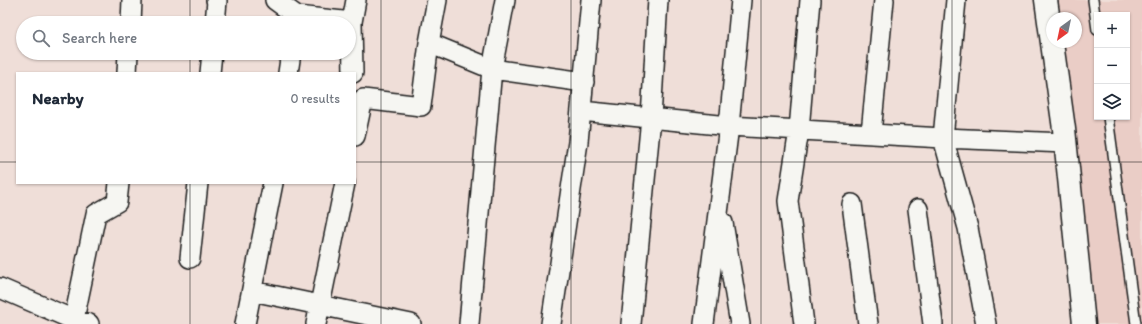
<!DOCTYPE html>
<html lang="en">
<head>
<meta charset="utf-8">
<style>
	:root { --surface:#fff; --page:#f2f2f3; --text:#1f2937; --muted:#747a83; --line:#e0e1e3 }
	body { margin:0; font-family:Itim,sans-serif; background:var(--page); color:var(--text) }
	.controls { position:absolute; right:12px; top:12px; display:grid; overflow:hidden; border-radius:0px; box-shadow:0 1px 3px #0004 }
	.controls button { width:36px; height:36px; display:grid; place-items:center; padding:0; border:0; border-bottom:1px solid var(--line); background:var(--surface); color:var(--text); font:20px sans-serif }
	.compass { position:absolute; left:1046px; top:12px; width:36px; height:36px; border-radius:50%; background:var(--surface); box-shadow:0 1px 3px #0004; rotate:213deg }
	.list { margin:0; padding:0; list-style:none }
	h2 { display:flex; justify-content:space-between; align-items:center; height:52px; margin:0; padding:0 16px; font-size:17px }
	h2 small { font-size:13px; font-weight:400; color:var(--muted) }
	.icon { flex:none; width:22px; height:22px; fill:none; stroke:currentColor; stroke-width:2; stroke-linecap:round; stroke-linejoin:round }
	.map { position:relative; flex:none; width:1142px; height:324px; overflow:hidden }
	.search { position:absolute; background:var(--surface); box-shadow:0 1px 3px #0004; left:16px; top:16px; width:340px; height:44px; display:flex; align-items:center; gap:10px; box-sizing:border-box; padding:0 14px; border-radius:22px; color:var(--muted); font-size:15px }
	.panel { position:absolute; background:var(--surface); box-shadow:0 1px 3px #0004; left:16px; top:72px; width:340px; height:112px; border-radius:0px }
	.map>svg:first-child { display:block }
</style>
</head>
<body>
<div class="map">
<svg width="1142" height="324" viewBox="0 0 1142 324">
	<rect width="100%" height="100%" fill="#efded8"/>
	<filter id="ink" filterUnits="userSpaceOnUse"><feTurbulence type="fractalNoise" baseFrequency=".025" numOctaves="2"/><feDisplacementMap in="SourceGraphic" scale="8" xChannelSelector="R" yChannelSelector="G"/><feConvolveMatrix kernelMatrix="1 2 1 2 8 2 1 2 1" color-interpolation-filters="sRGB"/></filter>
	<g filter="url(#ink)">
		<!-- built -->
		<path fill="#eacdc6" fill-rule="evenodd" d="M1046,0H1142V324H1084ZM1097,15H1127V117H1097ZM1052,18H1076V42H1052Z"/>
		<g fill="none" stroke-linecap="round" stroke-linejoin="round">
			<!-- service casing -->
			<g stroke="#1c1c1c" stroke-width="12">
				<path id="service" d="M1093,0L1097,30
					M1108,117L1136,324"/>
			</g>
			<!-- minor casing -->
			<g stroke="#1c1c1c" stroke-width="22">
				<path id="minor" d="M275,0L297,16L352,22
					M956,0L943,138L968,228L986,324
					M131,23L132,0
					M215,23L217,1L216,0
					M429,43L492,69L584,82
					M127,73L128,53
					M210,73L212,53
					M288,73L291,53
					M353,73L352,22L356,0
					M581,111L729,126L943,138L1065,143
					M871,133L884,0
					M355,136L363,99L421,106L429,43L437,0
					M852,204L868,324
					M918,209L933,324
					M723,223L740,324
					M190,258L198,183
					M0,288L74,320L89,324
					M252,291L411,324
					M73,324L96,214L117,202L119,183
					M245,324L273,183
					M316,324L345,183
					M469,324L492,69L505,0
					M551,324L578,142L591,0
					M631,324L651,118L658,0
					M704,324L729,126L741,0
					M804,324L788,201L799,130L810,0"/>
			</g>
			<!-- secondary casing -->
			<g stroke="#1c1c1c" stroke-width="25">
				<path id="secondary" d="M1046,0L1064,129L1084,324"/>
			</g>
			<!-- service -->
			<use href="#service" stroke="#f6f6f2" stroke-width="9"/>
			<!-- minor -->
			<use href="#minor" stroke="#f6f6f2" stroke-width="19"/>
			<!-- secondary -->
			<use href="#secondary" stroke="#f6f6f2" stroke-width="22"/>
		</g>
	</g>
	<!-- grid -->
	<path fill="none" stroke="#1c1c1c" stroke-width="1" stroke-opacity="0.55" d="M190,0V23M381,0V324M571,0V324M761,0V324M952,0V324M190,53V73M0,162H17M355,162H1142M190,183V324"/>
</svg>
<div class="controls">
<button>+</button>
<button>−</button>
<button><svg class="icon" aria-label="layers" viewBox="0 0 24 24"><path d="M12 4l9 5-9 5-9-5zM3 14l9 5 9-5"/></svg></button>
</div>
<svg class="compass" viewBox="-18 -18 36 36"><path d="M0-13l5 13h-10z" fill="#e53935"/><path d="M0 13l5-13h-10z" fill="#747a83"/></svg>
<div class="search"><svg class="icon" aria-label="search" viewBox="0 0 24 24"><circle cx="10" cy="10" r="6"/><path d="M15 15l6 6"/></svg>Search here</div>
<section class="panel">
<h2>Nearby<small>0 results</small></h2>
<ul class="list">
</ul>
</section>
</div>
</body>
</html>
